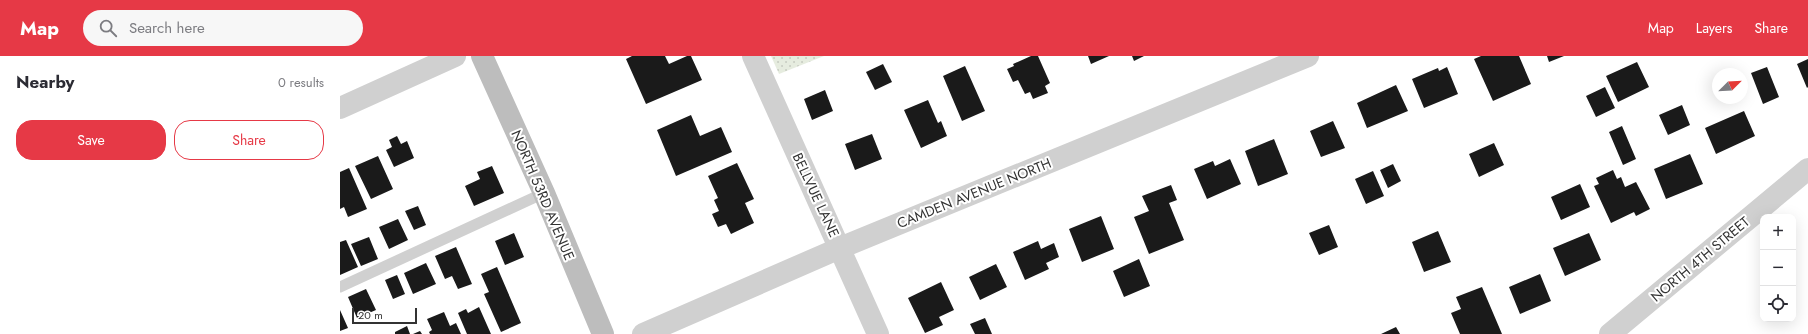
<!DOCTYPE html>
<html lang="en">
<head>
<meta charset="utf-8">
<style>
	:root { --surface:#fff; --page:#f7f7f7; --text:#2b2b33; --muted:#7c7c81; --line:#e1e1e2; --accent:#e63946 }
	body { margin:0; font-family:Jost,sans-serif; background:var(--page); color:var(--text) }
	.controls { position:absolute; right:12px; bottom:12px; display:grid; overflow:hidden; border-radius:8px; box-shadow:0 4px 16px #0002 }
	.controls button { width:36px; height:36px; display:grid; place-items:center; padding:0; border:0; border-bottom:1px solid var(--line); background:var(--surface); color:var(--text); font:20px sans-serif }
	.compass { position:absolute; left:1372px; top:12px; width:36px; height:36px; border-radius:50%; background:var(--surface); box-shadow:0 4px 16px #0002; rotate:66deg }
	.scale { position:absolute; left:12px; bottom:10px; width:65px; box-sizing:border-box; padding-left:4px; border:2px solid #333; border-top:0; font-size:11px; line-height:14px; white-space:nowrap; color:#333; -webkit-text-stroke:3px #fff; paint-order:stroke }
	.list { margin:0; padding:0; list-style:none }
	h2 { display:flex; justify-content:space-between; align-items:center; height:52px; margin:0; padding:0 16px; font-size:17px }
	h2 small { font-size:13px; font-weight:400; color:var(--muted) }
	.actions { display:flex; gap:8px; padding:12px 16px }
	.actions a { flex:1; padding:9px 0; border:1px solid var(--accent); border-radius:16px; text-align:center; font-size:14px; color:var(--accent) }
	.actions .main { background:var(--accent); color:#fff }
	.icon { flex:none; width:22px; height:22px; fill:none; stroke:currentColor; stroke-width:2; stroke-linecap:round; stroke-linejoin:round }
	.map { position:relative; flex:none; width:1468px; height:278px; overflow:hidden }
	header { display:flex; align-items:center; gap:24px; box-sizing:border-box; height:56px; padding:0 20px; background:var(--accent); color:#fff }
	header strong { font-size:19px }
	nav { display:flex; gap:22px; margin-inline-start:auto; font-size:14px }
	.search { width:280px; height:36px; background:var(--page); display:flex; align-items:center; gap:10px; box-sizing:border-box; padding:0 14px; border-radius:22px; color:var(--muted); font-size:15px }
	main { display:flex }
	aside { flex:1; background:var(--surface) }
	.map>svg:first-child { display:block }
</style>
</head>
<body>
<header>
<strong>Map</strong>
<div class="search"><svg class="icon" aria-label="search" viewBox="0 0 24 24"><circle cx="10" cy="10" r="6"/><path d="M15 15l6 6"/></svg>Search here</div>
<nav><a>Map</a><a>Layers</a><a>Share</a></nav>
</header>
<main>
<aside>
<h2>Nearby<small>0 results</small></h2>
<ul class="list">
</ul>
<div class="actions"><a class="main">Save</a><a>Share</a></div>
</aside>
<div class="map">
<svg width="1468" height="278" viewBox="0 0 1468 278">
	<defs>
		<pattern id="grass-dots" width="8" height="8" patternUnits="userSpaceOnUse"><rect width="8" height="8" fill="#e6ecdf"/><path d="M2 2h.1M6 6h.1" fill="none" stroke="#c6cbc0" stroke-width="1.8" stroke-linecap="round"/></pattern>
	</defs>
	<rect width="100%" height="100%" fill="#fff"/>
	<!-- grass -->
	<path fill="url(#grass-dots)" d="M431,0H484L439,18Z"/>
	<!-- building -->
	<path fill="#1a1a1a" d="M292,0H325L329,8L347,0H351L362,24L306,48L286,3Z
		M691,0H698L710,27L705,30L708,37L693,43L690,36L685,38L678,24L673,26L667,13L674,10L673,8Z
		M748,0H769L751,8Z
		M792,0H804L794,5Z
		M1141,0H1179L1191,28L1153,45L1134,3Z
		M1207,0H1224L1209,6Z
		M1468,3V31L1467,32L1457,8Z
		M1297,6L1309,31L1278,46L1266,20Z
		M543,8L552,26L535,34L526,16Z
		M625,10L645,55L622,65L603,20Z
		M1107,11L1118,38L1084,52L1072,23L1098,12L1099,15Z
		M1427,11L1439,41L1423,48L1411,17Z
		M1056,29L1068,55L1027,72L1017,47Z
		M1265,31L1275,52L1256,61L1246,40Z
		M485,34L493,55L472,64L464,43Z
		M588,44L598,67L601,65L607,80L581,92L564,54Z
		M1342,49L1350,69L1328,79L1319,59Z
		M1404,55L1415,80L1376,98L1365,72Z
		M351,59L360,80L381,71L392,96L336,120L317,74Z
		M993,65L1005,92L981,101L970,75Z
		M1282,70L1296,103L1283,109L1269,76Z
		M532,78L542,103L515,114L505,88Z
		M57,80L61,88L67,85L74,102L54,111L46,94L52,91L49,84Z
		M934,83L948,118L918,130L905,95Z
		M1154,87L1164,109L1139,121L1129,98Z
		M1350,98L1363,128L1326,143L1314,113Z
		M38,100L53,133L31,143L15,110Z
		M890,103L901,128L867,143L854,113L873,105L875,110Z
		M397,107L414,143L405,147L414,167L391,178L386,168L378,171L372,158L379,155L374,144L378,142L368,120Z
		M1053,108L1061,125L1048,132L1040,114Z
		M152,110L164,137L134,150L125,130L140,123L137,116Z
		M9,112L27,153L8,161L4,151L0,153V116Z
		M1273,114L1277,123L1281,121L1285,131L1296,126L1310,153L1296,160L1294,156L1271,167L1254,130L1259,128L1256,122Z
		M1033,115L1044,140L1026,148L1015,123Z
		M1240,128L1250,151L1221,164L1211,141Z
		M831,129L837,144L829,147L844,184L809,198L794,161L809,155L802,140Z
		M78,150L86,169L74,174L65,155Z
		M761,160L774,193L742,206L729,173Z
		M58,163L68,184L49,193L39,171Z
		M989,169L998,191L979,199L969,177Z
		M1098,175L1111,206L1084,216L1072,186Z
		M174,177L184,201L165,209L155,185Z
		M1249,177L1261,204L1225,220L1213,192Z
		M29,181L38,203L21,210L11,188Z
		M6,184L18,211L0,219V186Z
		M698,185L701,193L714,187L719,201L706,207L709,213L685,224L673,196Z
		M116,191L132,228L118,233L112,220L105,223L95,200Z
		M799,203L810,230L784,241L773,215Z
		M86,207L96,228L73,238L64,217Z
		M656,208L667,231L640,244L629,221Z
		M157,211L181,267L161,276L144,238L149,236L141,218Z
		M1200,218L1211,245L1180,258L1169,231Z
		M57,219L65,238L53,243L45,224Z
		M601,226L614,254L599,261L603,269L585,277L568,242Z
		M1142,231L1162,278H1120L1111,257L1121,253L1116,241Z
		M26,233L36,254L17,262L8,241Z
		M139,251L151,278H127L118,257L126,253L128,257Z
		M0,254L8,272L0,275Z
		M104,256L110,270L116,267L121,278H90L89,276L92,274L87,263Z
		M645,262L652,278H635L630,268Z
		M67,270L70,278H55V276Z
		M1056,271L1060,278H1041Z
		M80,275L82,278H73Z"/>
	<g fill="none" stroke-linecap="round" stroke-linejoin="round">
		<!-- lane -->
		<path stroke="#d0d0d0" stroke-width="11" d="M0,231L204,137"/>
		<!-- street -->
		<path stroke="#d0d0d0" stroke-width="22" d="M413,0L538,278
			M0,52L115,0
			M303,278L500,192L968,0
			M1270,278L1468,113"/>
		<!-- secondary -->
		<path stroke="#bdbdbd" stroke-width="22" d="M142,0L204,137L263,278"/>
	</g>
	<g text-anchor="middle" stroke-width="4" stroke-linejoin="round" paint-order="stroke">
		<!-- street labels -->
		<g font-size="14" fill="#333" stroke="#fff">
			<text transform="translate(634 137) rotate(-22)" y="5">CAMDEN AVENUE NORTH</text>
			<text transform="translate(203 139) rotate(67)" y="5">NORTH 53RD AVENUE</text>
			<text transform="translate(476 139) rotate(65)" y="5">BELLVUE LANE</text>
			<text transform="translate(1360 203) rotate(-40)" y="5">NORTH 4TH STREET</text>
		</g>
	</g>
</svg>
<div class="controls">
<button>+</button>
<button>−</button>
<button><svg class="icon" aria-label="locate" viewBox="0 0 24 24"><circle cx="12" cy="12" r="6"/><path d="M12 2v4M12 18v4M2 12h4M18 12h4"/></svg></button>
</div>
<svg class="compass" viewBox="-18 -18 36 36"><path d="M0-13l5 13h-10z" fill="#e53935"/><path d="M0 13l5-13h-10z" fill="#7c7c81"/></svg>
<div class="scale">20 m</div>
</div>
</main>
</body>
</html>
